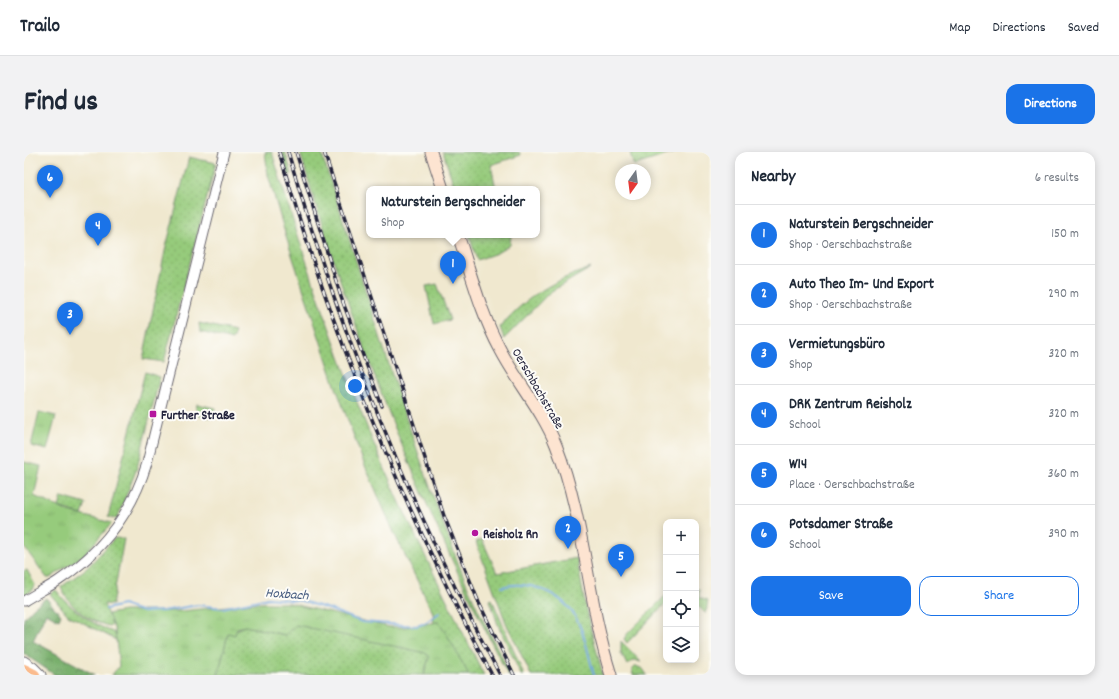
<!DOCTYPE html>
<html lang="en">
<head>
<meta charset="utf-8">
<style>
	:root { --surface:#fff; --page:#f2f2f3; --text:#1f2937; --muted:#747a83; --line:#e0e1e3; --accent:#1a73e8 }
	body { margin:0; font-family:Dekko,sans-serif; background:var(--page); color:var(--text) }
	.controls { position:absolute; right:12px; bottom:12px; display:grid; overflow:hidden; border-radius:8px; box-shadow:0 2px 10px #0003 }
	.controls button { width:36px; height:36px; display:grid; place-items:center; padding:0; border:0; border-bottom:1px solid var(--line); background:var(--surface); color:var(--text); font:20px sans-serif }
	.compass { position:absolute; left:591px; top:12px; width:36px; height:36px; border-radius:50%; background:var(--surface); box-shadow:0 2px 10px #0003; rotate:194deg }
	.you { position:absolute; left:331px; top:234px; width:14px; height:14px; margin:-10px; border:3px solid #fff; border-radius:50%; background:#1a73e8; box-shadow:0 0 0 6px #1a73e833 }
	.badge { display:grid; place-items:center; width:26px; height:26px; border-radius:50%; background:var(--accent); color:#fff; font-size:13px; font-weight:700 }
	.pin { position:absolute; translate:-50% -33px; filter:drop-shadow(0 1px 2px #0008) }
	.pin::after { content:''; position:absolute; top:21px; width:14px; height:12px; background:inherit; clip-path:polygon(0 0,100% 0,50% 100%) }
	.popup { position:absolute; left:342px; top:34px; width:174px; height:52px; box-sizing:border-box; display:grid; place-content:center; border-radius:8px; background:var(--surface); filter:drop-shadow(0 1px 3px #0005); font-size:13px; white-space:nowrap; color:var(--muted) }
	.popup b { font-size:15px; color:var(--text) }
	.popup::after { content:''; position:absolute; left:50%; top:100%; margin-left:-8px; border:8px solid transparent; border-top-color:var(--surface) }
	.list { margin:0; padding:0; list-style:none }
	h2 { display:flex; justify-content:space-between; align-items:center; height:52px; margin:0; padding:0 16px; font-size:17px }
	h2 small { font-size:13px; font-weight:400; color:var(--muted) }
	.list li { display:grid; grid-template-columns:26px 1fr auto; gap:12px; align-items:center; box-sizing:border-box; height:60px; padding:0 16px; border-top:1px solid var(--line) }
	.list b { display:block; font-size:15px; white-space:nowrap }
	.list p { margin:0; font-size:13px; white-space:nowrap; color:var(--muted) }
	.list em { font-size:13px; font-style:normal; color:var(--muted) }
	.actions { display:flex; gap:8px; padding:12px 16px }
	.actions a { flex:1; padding:9px 0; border:1px solid var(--accent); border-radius:12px; text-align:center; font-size:14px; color:var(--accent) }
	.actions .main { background:var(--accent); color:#fff }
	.icon { flex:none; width:22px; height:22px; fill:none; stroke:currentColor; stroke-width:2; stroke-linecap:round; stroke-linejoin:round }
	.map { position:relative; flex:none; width:687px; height:523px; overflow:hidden; border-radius:12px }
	header { display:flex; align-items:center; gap:24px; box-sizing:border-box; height:56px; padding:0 20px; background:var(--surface); border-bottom:1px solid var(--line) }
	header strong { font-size:19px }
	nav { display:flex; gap:22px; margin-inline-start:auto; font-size:14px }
	.intro { display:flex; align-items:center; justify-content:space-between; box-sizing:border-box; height:96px; padding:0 24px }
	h1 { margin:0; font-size:28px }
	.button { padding:10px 18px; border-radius:12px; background:var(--accent); color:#fff; font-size:14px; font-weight:700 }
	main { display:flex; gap:24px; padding:0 24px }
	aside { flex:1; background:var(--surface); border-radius:12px; box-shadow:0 2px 10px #0003 }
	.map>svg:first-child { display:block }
</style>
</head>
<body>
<header>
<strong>Trailo</strong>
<nav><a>Map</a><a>Directions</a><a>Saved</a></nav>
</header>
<div class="intro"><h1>Find us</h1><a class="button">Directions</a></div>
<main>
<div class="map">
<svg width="687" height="523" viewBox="0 0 687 523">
	<defs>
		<pattern id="grass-dots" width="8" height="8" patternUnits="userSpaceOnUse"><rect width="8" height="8" fill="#96cb7c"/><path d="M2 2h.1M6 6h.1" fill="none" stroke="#81ae6c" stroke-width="1.8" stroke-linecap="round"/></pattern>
		<pattern id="forest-crowns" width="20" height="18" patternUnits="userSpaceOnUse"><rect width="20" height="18" fill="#78af6c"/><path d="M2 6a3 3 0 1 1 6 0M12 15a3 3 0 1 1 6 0" fill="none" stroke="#628e5a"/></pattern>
		<pattern id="park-tufts" width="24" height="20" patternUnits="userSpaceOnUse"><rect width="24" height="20" fill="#96cb7c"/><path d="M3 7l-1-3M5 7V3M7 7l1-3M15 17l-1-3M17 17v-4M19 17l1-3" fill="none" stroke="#81ae6c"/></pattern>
	</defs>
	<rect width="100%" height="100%" fill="#fdfcf7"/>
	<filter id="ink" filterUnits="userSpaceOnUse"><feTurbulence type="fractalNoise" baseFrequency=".025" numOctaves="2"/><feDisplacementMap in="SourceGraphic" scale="8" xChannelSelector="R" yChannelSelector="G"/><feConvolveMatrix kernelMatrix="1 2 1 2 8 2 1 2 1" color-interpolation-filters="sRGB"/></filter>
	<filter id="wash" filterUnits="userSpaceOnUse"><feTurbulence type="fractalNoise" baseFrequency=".012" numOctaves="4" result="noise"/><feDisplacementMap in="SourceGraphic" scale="16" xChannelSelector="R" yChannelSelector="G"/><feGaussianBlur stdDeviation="0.9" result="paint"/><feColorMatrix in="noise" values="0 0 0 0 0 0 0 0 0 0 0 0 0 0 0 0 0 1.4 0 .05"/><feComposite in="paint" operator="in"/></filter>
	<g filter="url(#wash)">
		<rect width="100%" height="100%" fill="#f0e8cf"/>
		<!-- grass -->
		<path fill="url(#grass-dots)" stroke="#5c765c" d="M241,0H248C277,97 309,192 347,285C381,366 421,444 460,523H431L412,498L409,461L371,383L339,309L311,233L263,88L244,23Z
			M258,0H261L268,22L264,23Z
			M276,0H297C345,144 386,292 443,433C456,464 472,493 487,523H484C398,356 328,181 276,0Z
			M419,0H495L497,3L467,13L472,37H431Z
			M606,0H652L612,13L609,12Z
			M165,5L192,11L140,210L119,207L141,99Z
			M445,83H487L486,93L473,101L453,108Z
			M567,116L526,140L480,187L476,175C503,144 528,129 567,116Z
			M413,132L426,168L410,172L402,134Z
			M175,171L211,179L208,188L176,180Z
			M121,220L136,225L113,316L93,367L84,365Z
			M38,345L62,352L58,363L35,355Z
			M91,386L100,387L88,453L80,452L84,464L88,463L89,472L86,474C66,471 44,454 37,435L63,416Z
			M458,387L473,421L553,406L562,458L579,523H507L482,471L452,390Z
			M3,418L11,433L9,438L0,443V419Z
			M675,437V446L684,449L682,462L672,452V438Z
			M32,438C48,458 66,471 91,481L92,488L44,463L26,442Z
			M642,443V451L603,491L600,487L603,482Z
			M468,447L500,523H497L474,473L466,448Z
			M275,470L402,501L405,505L400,523H194L204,481L221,474L261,483Z
			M597,489L617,510L610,508L603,513L597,501Z
			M612,514L619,517L623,523H609L608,518Z"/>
		<!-- forest -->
		<path fill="url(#forest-crowns)" stroke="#4d6854" d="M22,446L37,463L35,468L22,461L9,489L71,523H31L0,502V466L9,456Z"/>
		<!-- park -->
		<path fill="url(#park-tufts)" stroke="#5c765c" d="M173,252L191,256L189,266L171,263Z
			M15,260L32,264L23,298L7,294Z
			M0,310L17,314L10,344L45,360L88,371L59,404L26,426H23L0,395Z
			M231,451H265L365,475H382L414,470L423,483L445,523H400L405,505L402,501L272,473L261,483L221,474L213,476L211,483L204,481L194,523H88L95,514L91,479L84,462L100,459H158Z"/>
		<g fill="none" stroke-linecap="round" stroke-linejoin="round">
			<!-- stream -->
			<path stroke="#73a8e0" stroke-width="2" d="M478,435C506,427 541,442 554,470C562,486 565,505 570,523
				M82,457L99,453L119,460L139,459L174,453L198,456L244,446L277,449L305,457L338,470L393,474L401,471L415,461"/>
		</g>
	</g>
	<g filter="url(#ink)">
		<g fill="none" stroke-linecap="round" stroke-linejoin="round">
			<!-- tertiary casing -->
			<g stroke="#6a676f" stroke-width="11">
				<path id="tertiary" d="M0,449C11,442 23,436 34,429C78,400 108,361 123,311L200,0
					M0,509L9,515L17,523"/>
			</g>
			<!-- secondary casing -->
			<g stroke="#6a676f" stroke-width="13">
				<path id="secondary" d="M407,0L419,37
					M434,83C447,121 457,162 476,197C493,230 518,258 532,293C561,367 563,448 587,523"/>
			</g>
			<!-- primary casing -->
			<g stroke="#6a676f" stroke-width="14">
				<path id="primary" d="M0,518L10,523"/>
			</g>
			<!-- tertiary -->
			<use href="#tertiary" stroke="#fff" stroke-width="9"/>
			<!-- secondary -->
			<use href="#secondary" stroke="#fde4d1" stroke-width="11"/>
			<!-- primary -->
			<use href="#primary" stroke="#fbbb8d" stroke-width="12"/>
			<!-- rail casing -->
			<g stroke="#22223b" stroke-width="3.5">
				<path id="rail" d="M255,0C308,181 379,357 468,523
					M264,0C316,181 387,357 476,523
					M272,0L317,145L358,254
					M300,0L420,364L455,451L490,523"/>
			</g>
			<!-- rail -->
			<use href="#rail" stroke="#fdfcf7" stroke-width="2" stroke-dasharray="6" stroke-linecap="butt"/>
		</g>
	</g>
	<!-- markers -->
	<g fill="#b5179e" stroke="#fdfcf7" stroke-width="1.5">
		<rect x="125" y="258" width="8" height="8" rx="2"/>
		<circle cx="451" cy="381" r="4"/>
	</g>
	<g text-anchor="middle" stroke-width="4" stroke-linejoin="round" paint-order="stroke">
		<!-- street labels -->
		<g font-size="13" fill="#22223b" stroke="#fdfcf7">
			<text transform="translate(515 236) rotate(60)" y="5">Oerschbachstraße</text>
		</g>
		<!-- poi labels -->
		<g font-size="13" font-weight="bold" fill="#22223b" stroke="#fdfcf7" text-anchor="start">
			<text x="137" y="267">Further Straße</text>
			<text x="459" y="386">Reisholz Rn</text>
		</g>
		<!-- water labels -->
		<g font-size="14" font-style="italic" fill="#42587d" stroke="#fdfcf7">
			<text transform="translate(263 441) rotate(4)" y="5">Hoxbach</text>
		</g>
	</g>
</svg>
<div class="controls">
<button>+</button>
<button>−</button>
<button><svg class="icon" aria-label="locate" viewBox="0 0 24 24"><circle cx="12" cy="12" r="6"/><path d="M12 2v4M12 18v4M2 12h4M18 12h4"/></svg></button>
<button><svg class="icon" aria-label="layers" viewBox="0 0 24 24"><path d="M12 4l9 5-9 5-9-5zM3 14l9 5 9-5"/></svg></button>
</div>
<svg class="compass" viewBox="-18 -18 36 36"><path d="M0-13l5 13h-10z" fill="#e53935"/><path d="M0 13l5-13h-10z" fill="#747a83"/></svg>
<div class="you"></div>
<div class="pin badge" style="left:429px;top:132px">1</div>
<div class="popup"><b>Naturstein Bergschneider</b>Shop</div>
<div class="pin badge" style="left:544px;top:397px">2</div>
<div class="pin badge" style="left:46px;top:183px">3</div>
<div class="pin badge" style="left:74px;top:94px">4</div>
<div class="pin badge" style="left:597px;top:425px">5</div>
<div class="pin badge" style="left:26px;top:46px">6</div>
</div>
<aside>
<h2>Nearby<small>6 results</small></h2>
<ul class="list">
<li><span class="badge">1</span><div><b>Naturstein Bergschneider</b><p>Shop · Oerschbachstraße</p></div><em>150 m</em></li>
<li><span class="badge">2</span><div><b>Auto Theo Im- Und Export</b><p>Shop · Oerschbachstraße</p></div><em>290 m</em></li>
<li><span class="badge">3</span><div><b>Vermietungsbüro</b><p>Shop</p></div><em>320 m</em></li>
<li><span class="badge">4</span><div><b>DRK Zentrum Reisholz</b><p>School</p></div><em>320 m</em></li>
<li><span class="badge">5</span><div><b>W14</b><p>Place · Oerschbachstraße</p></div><em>360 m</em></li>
<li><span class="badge">6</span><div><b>Potsdamer Straße</b><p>School</p></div><em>390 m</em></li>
</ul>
<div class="actions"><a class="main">Save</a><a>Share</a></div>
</aside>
</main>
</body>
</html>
